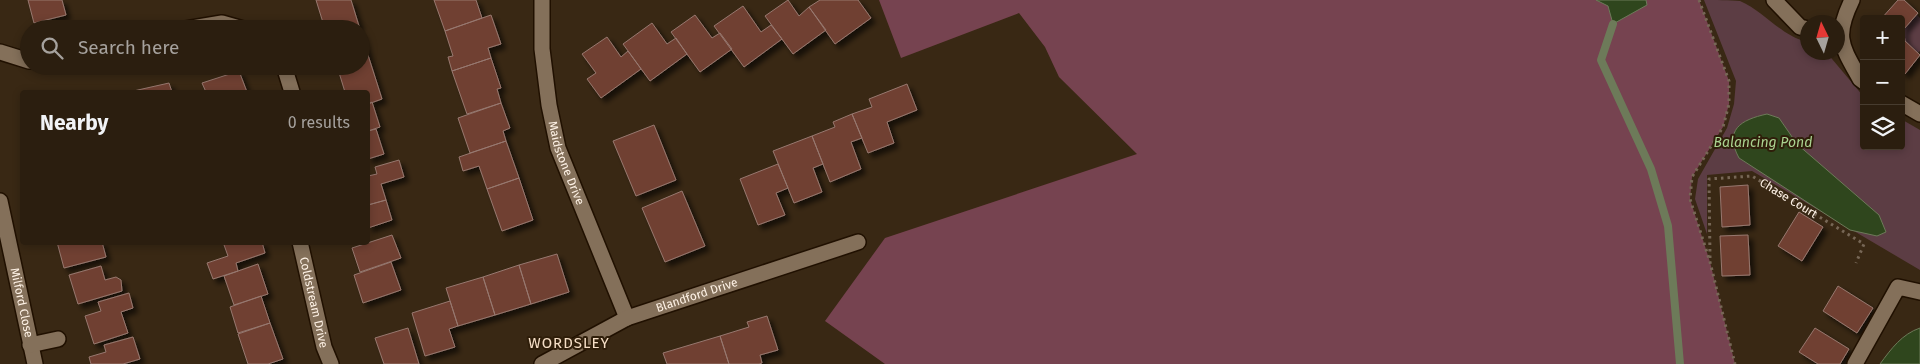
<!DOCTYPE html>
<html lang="en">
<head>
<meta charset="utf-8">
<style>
	:root { --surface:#2b1e0f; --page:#372b1d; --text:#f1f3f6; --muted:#a6a29e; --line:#473c2f }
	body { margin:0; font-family:"Fira Sans",sans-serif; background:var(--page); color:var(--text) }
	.controls { position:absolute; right:15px; top:15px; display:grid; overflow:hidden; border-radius:5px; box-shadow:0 2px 8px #0003 }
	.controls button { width:45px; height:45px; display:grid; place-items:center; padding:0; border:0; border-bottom:1px solid var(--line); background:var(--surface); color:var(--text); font:25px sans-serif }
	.compass { position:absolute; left:1800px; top:15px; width:45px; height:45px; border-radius:50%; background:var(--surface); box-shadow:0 2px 8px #0003; rotate:355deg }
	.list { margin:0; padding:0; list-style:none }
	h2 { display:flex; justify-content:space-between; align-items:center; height:65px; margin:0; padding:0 20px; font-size:21px }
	h2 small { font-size:16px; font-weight:400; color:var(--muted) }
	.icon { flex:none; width:28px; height:28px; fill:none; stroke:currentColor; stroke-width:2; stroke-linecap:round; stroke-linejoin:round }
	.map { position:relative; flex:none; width:1920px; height:364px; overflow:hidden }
	.search { position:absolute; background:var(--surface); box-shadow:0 2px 8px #0003; left:20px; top:20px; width:350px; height:55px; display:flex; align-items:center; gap:12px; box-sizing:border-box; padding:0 18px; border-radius:28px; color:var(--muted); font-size:19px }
	.panel { position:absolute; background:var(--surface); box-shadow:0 2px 8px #0003; left:20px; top:90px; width:350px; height:155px; border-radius:5px }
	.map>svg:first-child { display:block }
</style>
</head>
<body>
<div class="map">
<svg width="1920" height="364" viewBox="0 0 1920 364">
	<defs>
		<filter id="shadow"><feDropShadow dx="4.5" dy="4.5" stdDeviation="2.5" flood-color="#0009"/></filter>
	</defs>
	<rect width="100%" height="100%" fill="#392814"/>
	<!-- green -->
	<path fill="#5c3d44" d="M1704,0C1714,0 1731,0 1740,1C1765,12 1780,35 1807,42L1808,52L1827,53L1864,97V146H1901V119L1920,130V270L1752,171L1707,175V234L1695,199L1698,179L1727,128L1734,104L1736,81Z
		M1917,15L1920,18V51L1918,53L1905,41L1904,29Z"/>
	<!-- forest -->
	<path fill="#764350" d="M879,0H1699L1729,81V104L1723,127L1692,177L1690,199L1710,262L1735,364H885L825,321L885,238L1137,154L1059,77L1045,47L1019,13L901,58Z"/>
	<!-- water -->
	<path fill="#2f461d" stroke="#6d7a59" d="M1596,0H1646L1647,5L1613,24L1608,6Z
		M1767,114L1779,118L1797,144L1879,215L1886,232L1877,236L1850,230L1739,158C1724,130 1740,120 1767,114Z
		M1920,328V364H1880C1891,349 1902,334 1920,328Z"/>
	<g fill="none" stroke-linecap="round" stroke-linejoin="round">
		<!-- stream -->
		<path stroke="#6d7a59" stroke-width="8" d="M1613,24L1601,60L1651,169L1668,226L1680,364"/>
	</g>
	<!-- building -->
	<path fill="#704032" stroke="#97786f" filter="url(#shadow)" d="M28,0H62L66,15L34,23Z
		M316,0H351L359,26L351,29H325Z
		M434,0H476L482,18L445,31Z
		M788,0L799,16L809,7L826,30L793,54L765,16Z
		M820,0H858L871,18L835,44L809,7Z
		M1898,0H1904L1918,13L1904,29V35H1901V19H1881Z
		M743,6L761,32L771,25L782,39L744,67L714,26Z
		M491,15L501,44L488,48L491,58L452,71L448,57L453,56L445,31Z
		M695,15L712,38L720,33L732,49L700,72L671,32Z
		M652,23L667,44L676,38L687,54L650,81L623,44Z
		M361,33L382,99L368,104V92H345L337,66H361Z
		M1901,35H1904L1905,41L1920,55L1905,74L1901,71Z
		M607,37L621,57L628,51L641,69L601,98L587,79L596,73L582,54Z
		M491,58L501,88L497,89L501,103L467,114L452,71Z
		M239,71L247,92H206L202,83Z
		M169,83L172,92H129Z
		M907,84L917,110L887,122L894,143L868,153L852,114L872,107L869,99Z
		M372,102L380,127L368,131V104Z
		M501,103L510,128L503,131L506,141L470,153L458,118Z
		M852,114L862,138L851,142L861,169L830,182L812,136L835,127L833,122Z
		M654,125L676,180L636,196L613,141Z
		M376,129L384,154L368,159V131Z
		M812,136L823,164L813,168L822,192L794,203L773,151Z
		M506,141L519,178L487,189L479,166L463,171L459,157Z
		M399,160L404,177L381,184L386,200L368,205V176L377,174L375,167Z
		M778,164L788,188L776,193L785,215L758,225L740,179Z
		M519,178L533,220L502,231L487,189Z
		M1748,185L1750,225L1722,227L1720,187Z
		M682,191L705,246L665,262L642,208Z
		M386,200L392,220L368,228V205Z
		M1799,212L1823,227L1802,261L1778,246Z
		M392,235L401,258L360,272L352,248Z
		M1748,235L1750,275L1722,276L1720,236Z
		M57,242H102L106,257L64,268Z
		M223,242H262L265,253L236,263L238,271L213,279L207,263L228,256Z
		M557,254L569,292L531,304L519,265Z
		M391,262L401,290L363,303L354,275Z
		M258,264L268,294L234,305L224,276Z
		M519,265L531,304L495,315L483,277Z
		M101,266L105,280L116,277L121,280L122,291L78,304L69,275Z
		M483,277L495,315L458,326L446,288Z
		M1838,286L1873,308L1857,333L1823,311Z
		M129,293L133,308L121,312L128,333L94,344L85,316L101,311L98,302Z
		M261,296L270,323L238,333L230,307Z
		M450,301L458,326L449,329L455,347L425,356L412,313Z
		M767,316L778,350L760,355L762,363L759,364H729L720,336L749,327L747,322Z
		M270,323L283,359L268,364H248L238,334Z
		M408,328L419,364H384L375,338Z
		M1815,328L1849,349L1840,364H1818L1799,352Z
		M720,336L729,364H667L663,353Z
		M133,337L140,359L123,364H91L89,357L106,352L104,345Z"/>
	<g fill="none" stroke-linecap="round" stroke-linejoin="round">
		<!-- minor casing -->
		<g stroke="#201000" stroke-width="18">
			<g id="minor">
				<path id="s2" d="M542,0V49L549,105L558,148L627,318"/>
				<path d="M1774,0L1800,27L1808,29"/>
				<path d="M1852,0C1834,37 1841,45 1860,79L1864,82"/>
				<path d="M186,29L222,23L243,29"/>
				<path d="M0,52L29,61"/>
				<path d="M284,66L292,92"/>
				<path d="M1901,103L1920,114"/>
				<path id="s3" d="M0,201L35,364"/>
				<path id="s4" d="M300,242L324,347L331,364"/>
				<path d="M30,345L58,339"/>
				<path id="s5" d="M542,364L627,318L858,242"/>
				<path d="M1855,364L1898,287L1920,292"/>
			</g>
		</g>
		<!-- path -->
		<g stroke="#776756" stroke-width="3" stroke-dasharray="2.5 4" stroke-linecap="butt">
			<path d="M1699,0L1729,81V104L1723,127L1692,177L1690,199L1710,262L1735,364"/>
			<path id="s1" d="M1710,258L1709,179L1752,176L1864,244L1856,263"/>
		</g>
		<!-- minor -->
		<use href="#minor" stroke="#84705a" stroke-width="15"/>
	</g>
	<g text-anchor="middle" stroke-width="4" stroke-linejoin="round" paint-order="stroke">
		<!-- street labels -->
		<g font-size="12" fill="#fef2e6" stroke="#2f1e0a">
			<text dy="4" stroke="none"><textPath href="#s2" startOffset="166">Maidstone Drive</textPath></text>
			<text dy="4" stroke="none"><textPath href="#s1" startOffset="165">Chase Court</textPath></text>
			<text dy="4" stroke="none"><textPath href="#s5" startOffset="170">Blandford Drive</textPath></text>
			<text dy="4" stroke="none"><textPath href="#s3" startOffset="104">Milford Close</textPath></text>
			<text dy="4" stroke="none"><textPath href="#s4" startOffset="62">Coldstream Drive</textPath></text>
		</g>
		<!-- water labels -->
		<g font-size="14" font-style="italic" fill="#aad390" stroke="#2f1e0a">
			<text x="1763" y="147">Balancing Pond</text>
		</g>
		<!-- quarter labels -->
		<g font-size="15" letter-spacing="1" fill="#f5dec6" stroke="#2f1e0a">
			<text x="569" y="348">WORDSLEY</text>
		</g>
	</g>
</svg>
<div class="controls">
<button>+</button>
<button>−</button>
<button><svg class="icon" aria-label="layers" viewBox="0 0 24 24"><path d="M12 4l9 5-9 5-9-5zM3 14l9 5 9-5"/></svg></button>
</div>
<svg class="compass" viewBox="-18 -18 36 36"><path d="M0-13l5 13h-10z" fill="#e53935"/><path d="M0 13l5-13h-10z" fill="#a6a29e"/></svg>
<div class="search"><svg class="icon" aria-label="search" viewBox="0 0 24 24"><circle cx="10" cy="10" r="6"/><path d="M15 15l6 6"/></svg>Search here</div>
<section class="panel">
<h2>Nearby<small>0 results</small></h2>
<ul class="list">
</ul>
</section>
</div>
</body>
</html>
